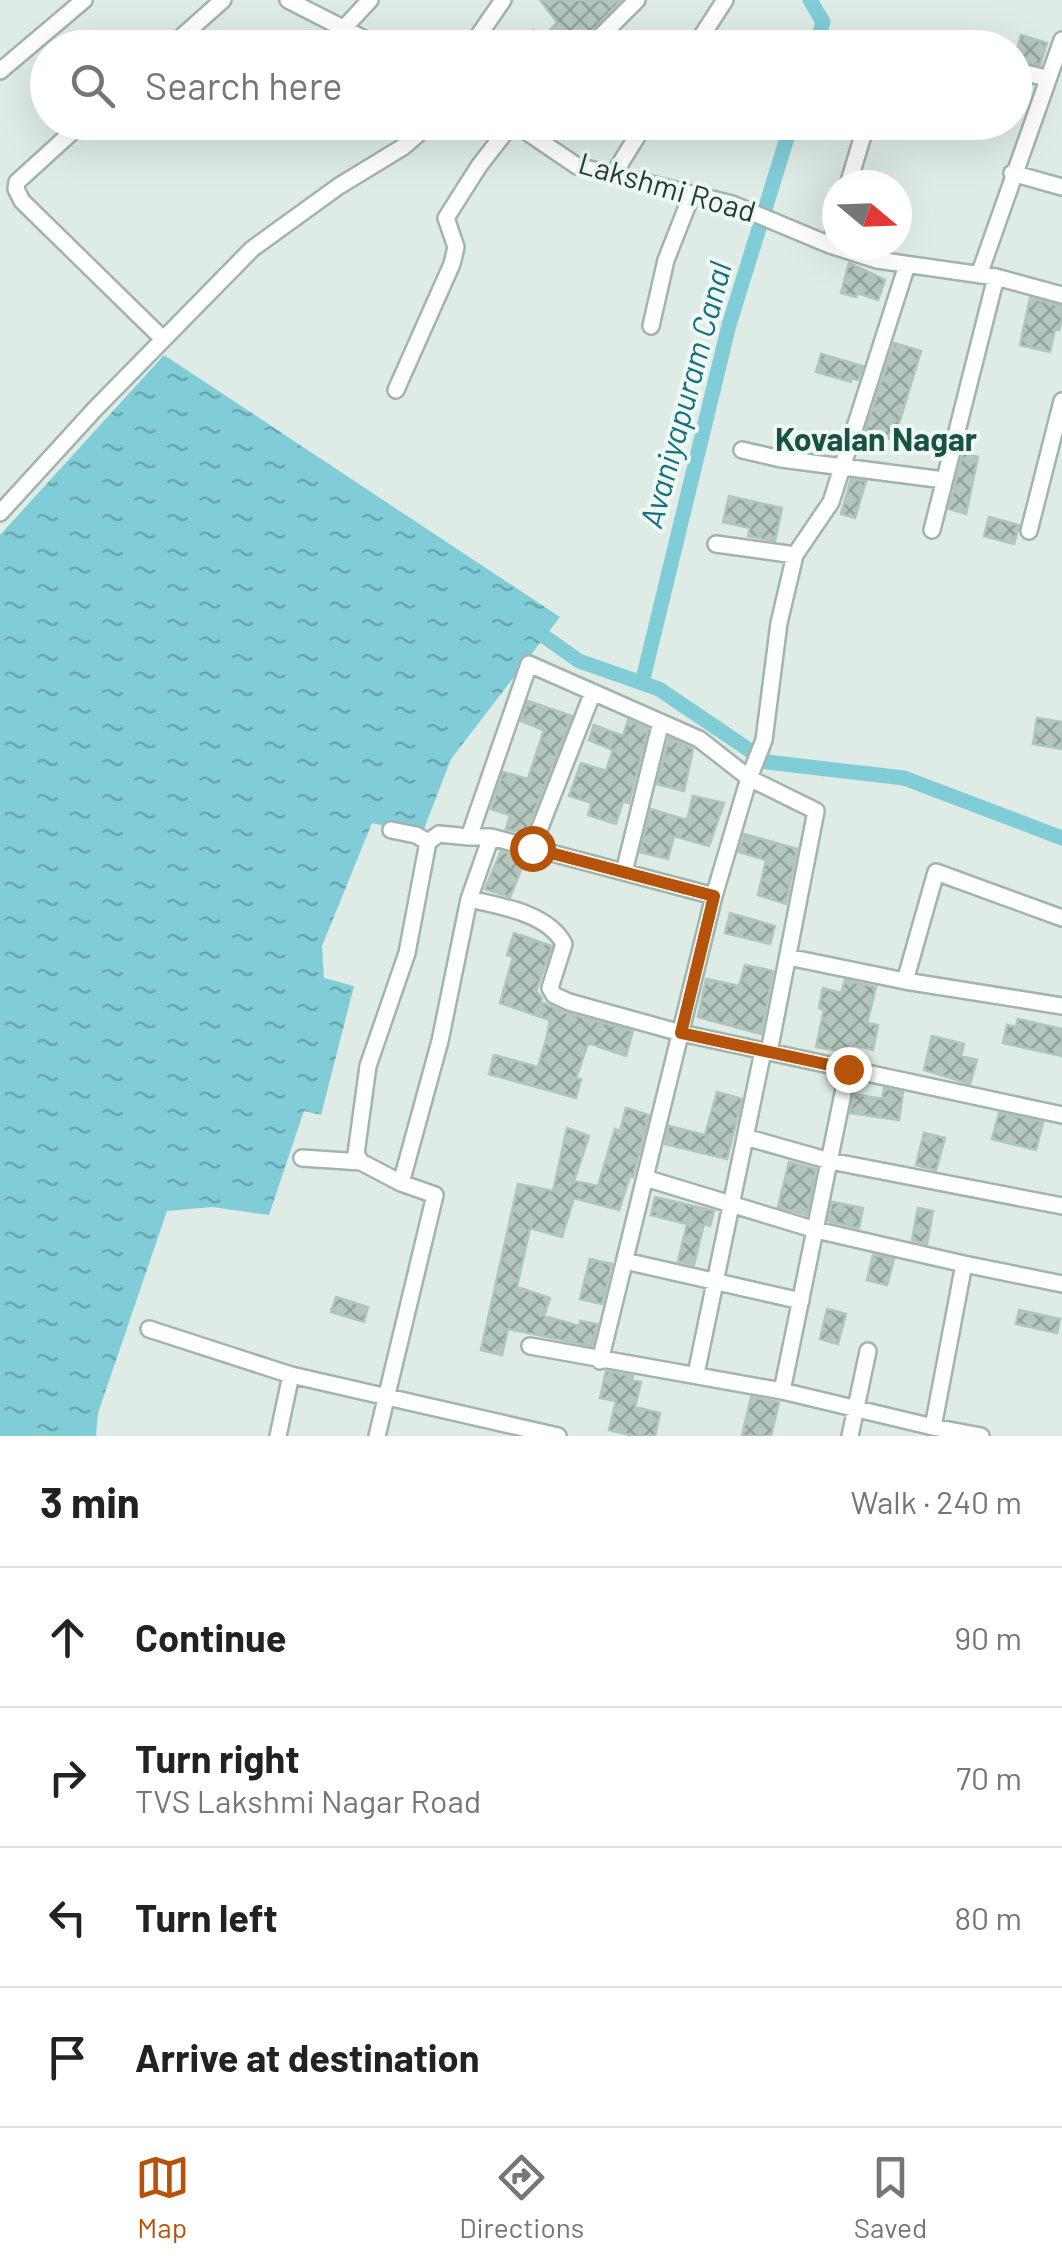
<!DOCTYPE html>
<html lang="en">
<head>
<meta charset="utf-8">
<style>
	:root { --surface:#fff; --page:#f2f2f2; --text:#222; --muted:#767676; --line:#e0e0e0; --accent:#b45309 }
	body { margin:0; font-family:Barlow,sans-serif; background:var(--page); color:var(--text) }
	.compass { position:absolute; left:822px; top:170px; width:90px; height:90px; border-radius:50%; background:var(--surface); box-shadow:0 10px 40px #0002; rotate:109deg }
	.stop { position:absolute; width:30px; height:30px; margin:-22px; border:8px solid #b45309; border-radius:50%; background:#fff }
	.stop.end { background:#b45309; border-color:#fff; box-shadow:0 2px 10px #0008 }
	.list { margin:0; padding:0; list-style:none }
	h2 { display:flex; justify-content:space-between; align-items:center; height:130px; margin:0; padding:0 40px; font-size:42px }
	h2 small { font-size:32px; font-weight:400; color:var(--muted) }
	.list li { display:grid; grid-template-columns:65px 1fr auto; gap:30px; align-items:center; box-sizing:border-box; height:140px; padding:0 40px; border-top:2px solid var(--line) }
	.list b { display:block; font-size:38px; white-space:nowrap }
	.list p { margin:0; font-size:32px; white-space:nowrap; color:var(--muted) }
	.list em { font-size:32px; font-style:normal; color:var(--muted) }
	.icon { flex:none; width:55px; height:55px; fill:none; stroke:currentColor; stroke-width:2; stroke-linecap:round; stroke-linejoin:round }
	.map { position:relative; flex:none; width:1062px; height:1436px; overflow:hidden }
	.search { position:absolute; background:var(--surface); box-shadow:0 10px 40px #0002; left:30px; right:30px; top:30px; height:110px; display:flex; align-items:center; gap:25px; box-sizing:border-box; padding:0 35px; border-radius:55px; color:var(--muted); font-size:38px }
	.sheet { height:690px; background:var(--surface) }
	nav { display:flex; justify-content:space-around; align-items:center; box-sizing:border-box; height:140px; border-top:2px solid var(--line); background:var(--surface); font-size:28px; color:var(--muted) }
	nav a { display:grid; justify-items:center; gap:5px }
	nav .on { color:var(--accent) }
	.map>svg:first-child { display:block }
</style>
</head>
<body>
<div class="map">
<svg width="1062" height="1436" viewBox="0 0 1062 1436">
	<defs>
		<pattern id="water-ripples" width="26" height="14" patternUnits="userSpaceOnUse" patternTransform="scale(2.5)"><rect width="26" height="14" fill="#80cdd8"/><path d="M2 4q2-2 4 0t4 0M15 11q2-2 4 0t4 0" fill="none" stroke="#68a8b0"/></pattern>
		<pattern id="building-cross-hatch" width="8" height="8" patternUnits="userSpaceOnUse" patternTransform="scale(2.5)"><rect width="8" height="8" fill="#b4c7be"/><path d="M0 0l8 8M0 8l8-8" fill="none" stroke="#92a39b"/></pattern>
	</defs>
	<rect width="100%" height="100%" fill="#dfece6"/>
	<!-- water -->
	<path fill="url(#water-ripples)" d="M164,355L560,617L451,759L422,834L372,823L322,946L324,978L354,986L321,1115L304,1111L269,1215L212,1207L167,1211L98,1413L96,1436H0V535Z"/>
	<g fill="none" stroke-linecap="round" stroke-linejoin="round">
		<!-- canal -->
		<path stroke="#80cdd8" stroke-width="15" d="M810,0L823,22L815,48
			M792,122L729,325L642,683L659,689L767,762L904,778L1062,838
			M531,627L579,661L642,683"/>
	</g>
	<!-- building -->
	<path fill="url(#building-cross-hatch)" stroke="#b0c6bc" stroke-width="2.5" d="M540,0H621L576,48H518L533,30L543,38L557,22Z
		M1021,35L1047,43L1040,65L1014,59Z
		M849,263L885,280L878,300L857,293L856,297L841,293Z
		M1030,298L1062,306V319L1059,330L1055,329L1050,352L1020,345Z
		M894,343L921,351L894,440L865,432Z
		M821,354L863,366L858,380L852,378L851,382L816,372Z
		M963,453L978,457L966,514L949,509Z
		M851,479L866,481L855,518L841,514Z
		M729,496L782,508L775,541L748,536L750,528L723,522Z
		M989,517L1019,525L1014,544L984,536Z
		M528,701L572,716L525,834L506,829L510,815L491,809L503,772L528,779L544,730L521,721Z
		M1037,718L1062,722V749L1033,744Z
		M628,720L648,729L629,803L623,801L616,824L588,815L592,803L569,796L581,763L606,771L613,750L589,740L594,725L623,736Z
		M669,738L693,749L684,791L657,784Z
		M693,796L724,803L709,846L674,836L668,859L640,852L651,809L687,820Z
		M744,834L797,849L786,904L758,895L766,860L739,852Z
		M501,851L526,858L510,897L485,889Z
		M730,913L775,926L770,944L725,933Z
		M514,933L552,946L536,991L542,998L541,1002L566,1013L633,1031L626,1056L588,1043L576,1078L581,1079L576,1098L489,1074L494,1055L538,1067L546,1040L550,1020L500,1003L513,957L507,955Z
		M745,965L773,971L761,1034L698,1017L706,979L739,986Z
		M845,980L876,987L867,1023L878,1025L873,1050L853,1045L852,1053L816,1047L824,1010L819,1008L823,988L841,993Z
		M1018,1019L1062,1029V1056L1003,1043L1007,1025L1016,1027Z
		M932,1036L964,1044L961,1056L977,1060L970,1084L924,1070Z
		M884,1088L903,1092L899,1120L850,1113L854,1094L882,1099Z
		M717,1092L742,1099L727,1159L665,1144L669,1126L705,1135Z
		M626,1108L649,1115L633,1177L630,1176L619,1210L574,1198L562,1237L530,1228L517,1287L550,1298L544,1316L579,1326L580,1321L597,1324L592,1346L508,1329L502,1355L481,1350L518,1184L553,1191L567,1128L589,1136L574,1181L598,1186L615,1129L620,1131Z
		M999,1113L1043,1122L1036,1150L992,1139Z
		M924,1133L945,1138L936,1170L916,1165Z
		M789,1162L816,1169L807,1215L778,1207Z
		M655,1197L714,1211L710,1226L704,1224L694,1265L678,1261L687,1224L651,1215Z
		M832,1202L863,1208L859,1228L828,1221Z
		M918,1208L933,1211L927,1244L912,1240Z
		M873,1255L894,1259L887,1285L867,1280Z
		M590,1259L612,1264L602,1304L580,1299Z
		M336,1297L368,1307L364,1322L331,1312Z
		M827,1309L846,1314L838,1344L820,1339Z
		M1019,1310L1060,1319L1057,1333L1016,1324Z
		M606,1371L633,1376L632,1380L641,1382L635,1407L660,1413L655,1436H634L609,1430L616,1401L600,1398Z
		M751,1397L779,1402L771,1436H742Z"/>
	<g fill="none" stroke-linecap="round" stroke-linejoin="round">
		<!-- minor casing -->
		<g stroke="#a1b4ad" stroke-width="20">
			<path id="minor" d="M288,0L382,48
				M344,28L370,0
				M169,48L223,0
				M470,48L503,0
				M589,48L637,0
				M694,48L725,0
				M889,48L891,42L915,48
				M1014,70L1046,78
				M0,71L84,0
				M83,122L17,182L16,189L22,201L163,339
				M512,122L577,166L732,204L830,245L877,260L996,277L1062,295
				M1012,173L1062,187
				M613,175L646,122
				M848,185L867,122
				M830,245L837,223
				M979,275L1062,40
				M651,326L666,260L692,194
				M396,390L452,264L456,247L446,218L479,166L513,122
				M742,450L781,459L944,480
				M0,513L95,409L252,249L339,186L403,147L432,122
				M932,530L996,277
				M1029,531L1062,401
				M716,544L795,555
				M391,830L416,835L428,842
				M491,837H469L529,664L699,739L749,778L816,811L769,1052
				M532,848L593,692
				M624,872L661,722
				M469,899C500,906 548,913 564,944L550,988L554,995L569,1002L681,1033L1062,1115
				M788,957L905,981L1062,1006
				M905,981L936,872L1062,918
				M745,1137L830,1161L1062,1206
				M302,1158L361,1162
				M645,1178L816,1230L964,1264
				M401,1183L361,1162L356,1154L368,1066L407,953L428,842L439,834L469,837
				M625,1261L801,1301
				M149,1329L291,1375
				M530,1346L782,1391L933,1427L964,1264L1062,1284
				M600,1361L714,896L749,778L764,740L779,623L795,555L831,502L907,265
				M696,1374L763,1051
				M782,1391L848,1069
				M933,1427L981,1436
				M278,1436L291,1375L558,1436
				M377,1436L435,1195L401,1183L440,1041L469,899L491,837L714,896
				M850,1436L868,1351"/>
		</g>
		<!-- minor -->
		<use href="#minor" stroke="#fff" stroke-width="15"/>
	</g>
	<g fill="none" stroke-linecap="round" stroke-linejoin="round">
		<!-- route -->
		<path stroke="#b45309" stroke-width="12" d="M532,848L714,896L681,1033L848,1069"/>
	</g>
	<g text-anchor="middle" stroke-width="8" stroke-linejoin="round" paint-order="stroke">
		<!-- street labels -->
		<g font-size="30" fill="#1e3e34" stroke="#eff8f3">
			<text transform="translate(667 188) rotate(16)" y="10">Lakshmi Road</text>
		</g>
		<!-- water labels -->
		<g font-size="32" font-style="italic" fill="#127180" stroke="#eff8f3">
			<text transform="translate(686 395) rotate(-75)" y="11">Avaniyapuram Canal</text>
		</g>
		<!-- neighbourhood labels -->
		<g font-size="32" font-weight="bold" fill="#185242" stroke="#eff8f3">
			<text x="876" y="451">Kovalan Nagar</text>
		</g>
	</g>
</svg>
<svg class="compass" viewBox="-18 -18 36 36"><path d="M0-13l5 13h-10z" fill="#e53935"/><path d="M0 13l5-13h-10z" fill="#767676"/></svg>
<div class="stop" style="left:532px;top:848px"></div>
<div class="stop end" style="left:848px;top:1069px"></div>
<div class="search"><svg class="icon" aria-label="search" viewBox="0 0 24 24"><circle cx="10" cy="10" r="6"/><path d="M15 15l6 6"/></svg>Search here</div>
</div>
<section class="sheet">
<h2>3 min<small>Walk · 240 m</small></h2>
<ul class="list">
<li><svg class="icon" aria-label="ahead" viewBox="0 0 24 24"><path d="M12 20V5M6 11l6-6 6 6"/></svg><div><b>Continue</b></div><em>90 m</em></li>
<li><svg class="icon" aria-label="right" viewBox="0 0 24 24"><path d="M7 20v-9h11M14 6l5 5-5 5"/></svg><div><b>Turn right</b><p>TVS Lakshmi Nagar Road</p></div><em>70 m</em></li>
<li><svg class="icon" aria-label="left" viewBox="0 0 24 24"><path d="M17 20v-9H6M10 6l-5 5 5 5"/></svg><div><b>Turn left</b></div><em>80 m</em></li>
<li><svg class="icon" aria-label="arrive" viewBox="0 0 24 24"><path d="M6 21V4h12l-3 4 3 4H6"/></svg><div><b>Arrive at destination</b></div></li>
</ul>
</section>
<nav>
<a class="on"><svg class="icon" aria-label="map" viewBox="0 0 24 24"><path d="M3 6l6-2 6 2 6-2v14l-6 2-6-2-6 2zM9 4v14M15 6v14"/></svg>Map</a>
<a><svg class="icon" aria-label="directions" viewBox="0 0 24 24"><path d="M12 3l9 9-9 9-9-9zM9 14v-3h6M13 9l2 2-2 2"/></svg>Directions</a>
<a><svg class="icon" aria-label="saved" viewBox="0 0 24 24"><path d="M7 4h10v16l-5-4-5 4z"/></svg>Saved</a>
</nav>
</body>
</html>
